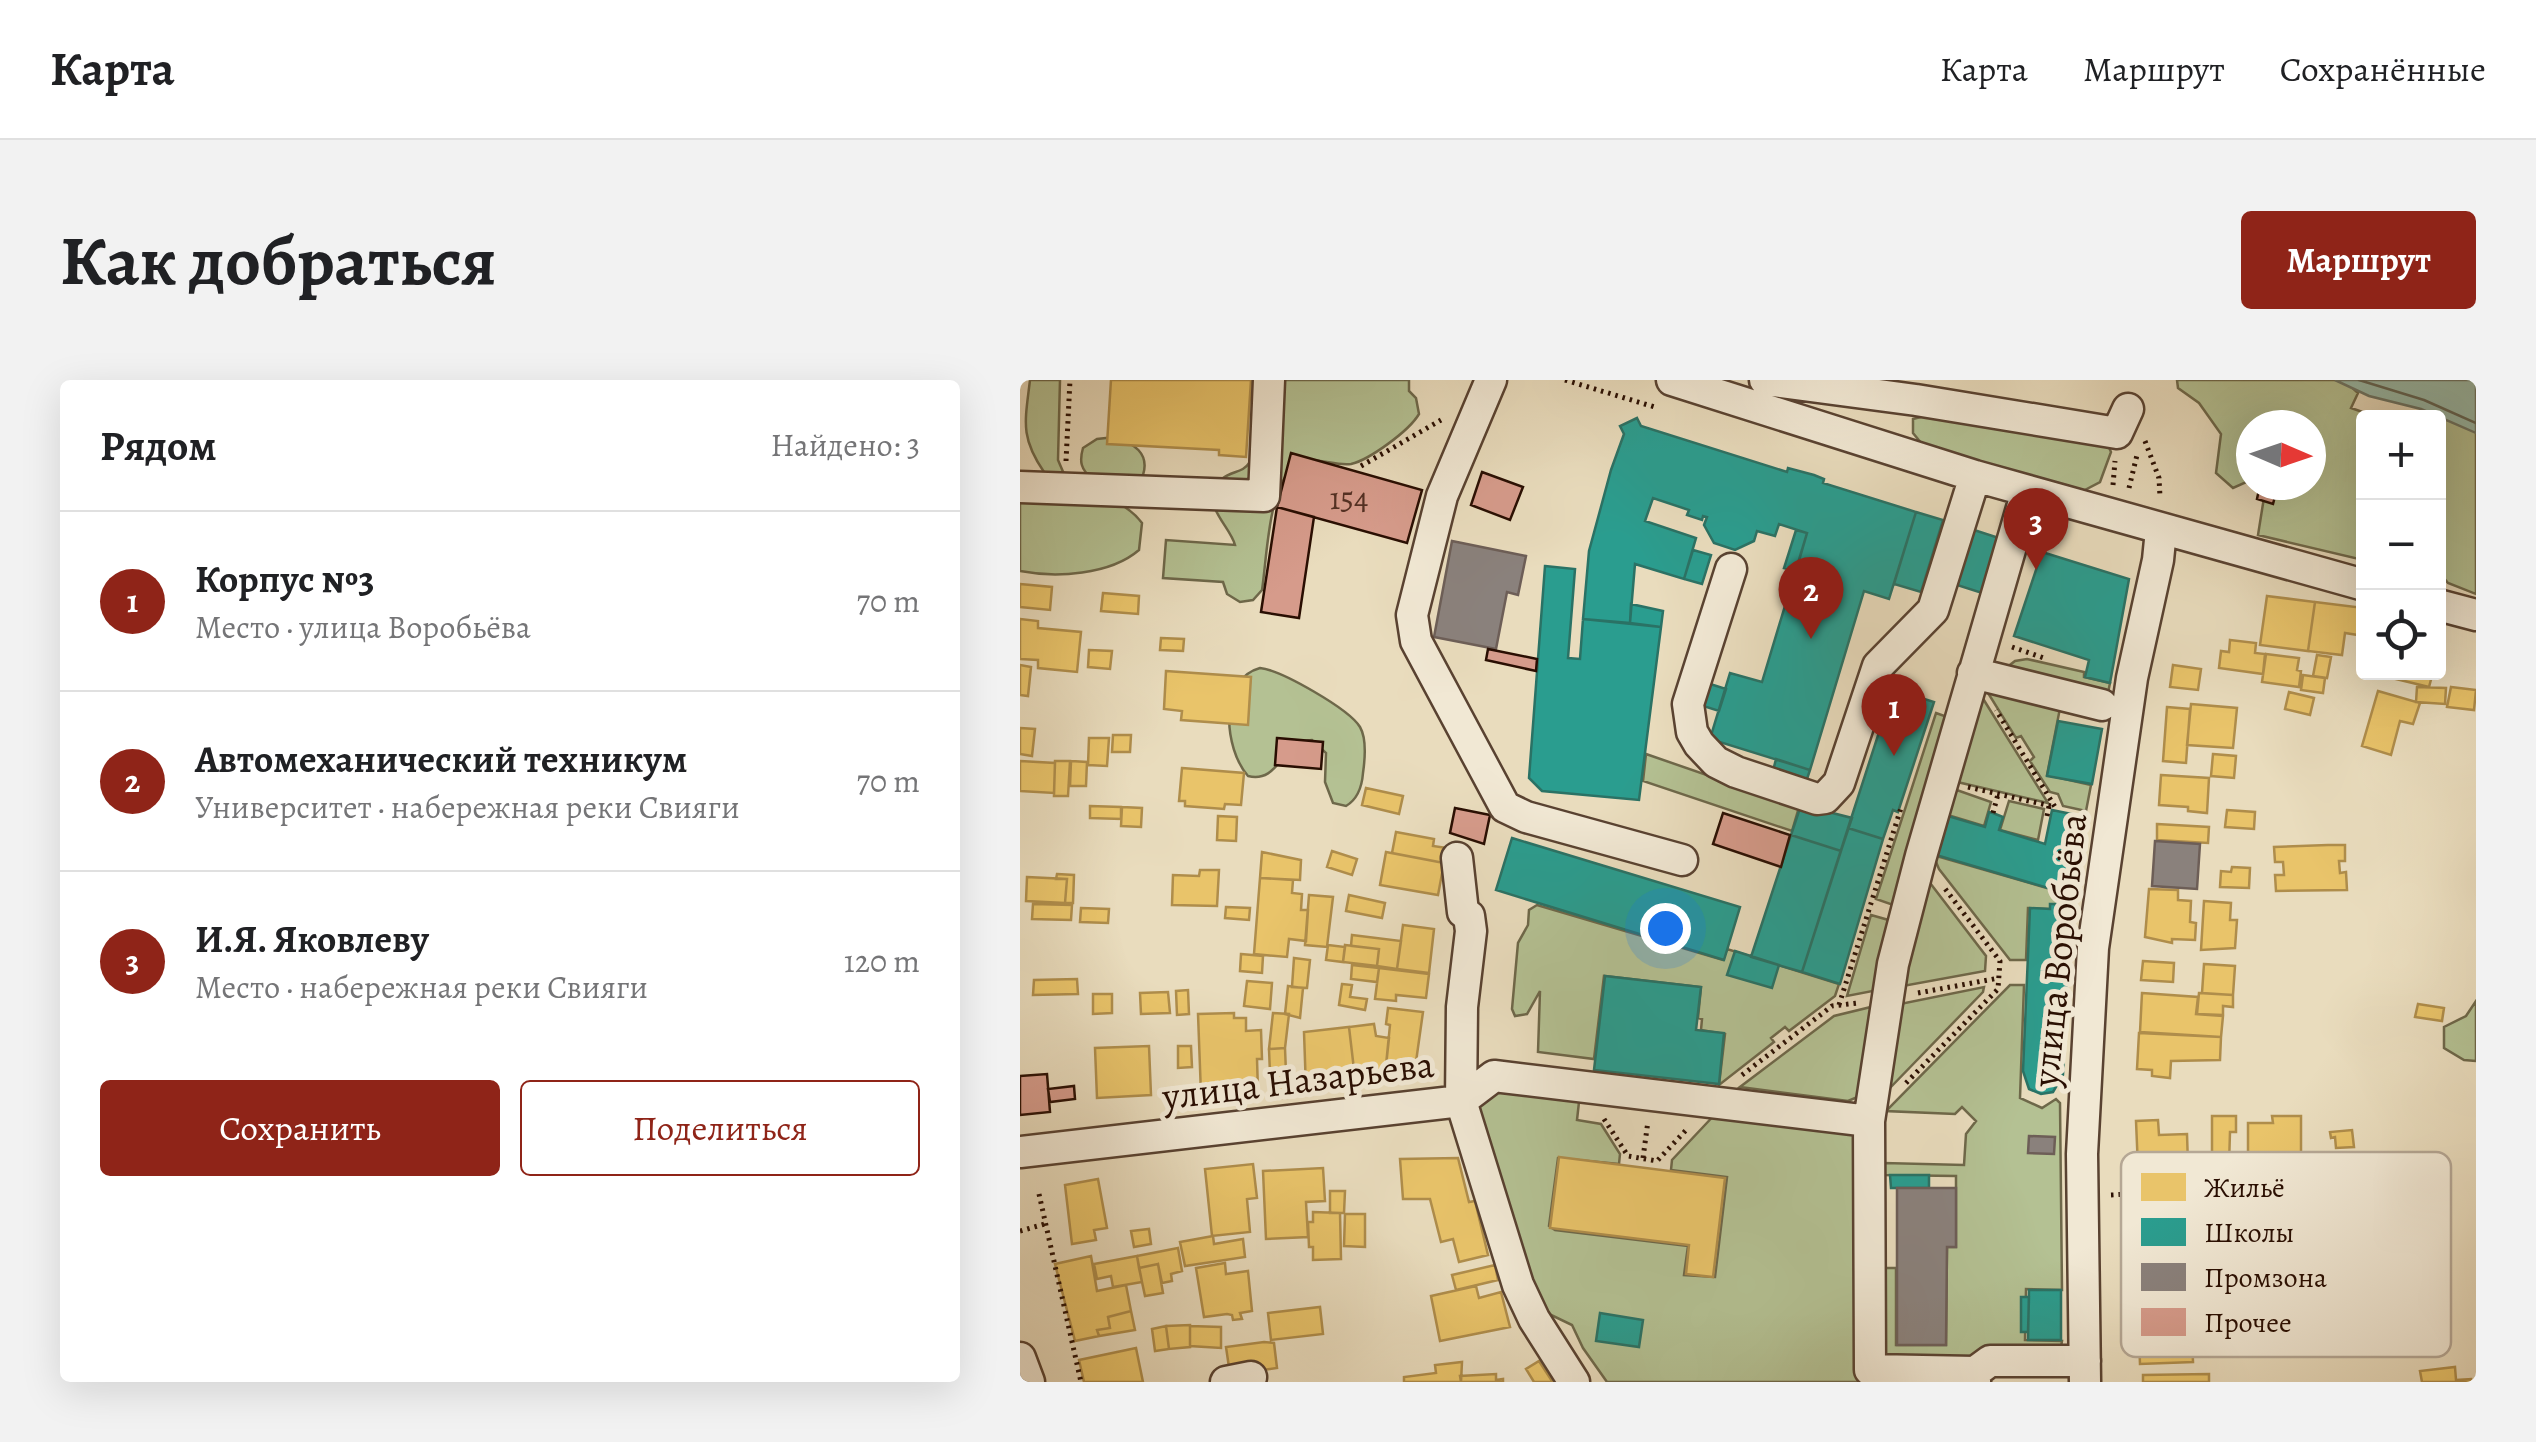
<!DOCTYPE html>
<html lang="ru">
<head>
<meta charset="utf-8">
<style>
	:root { --surface:#fff; --page:#f2f2f2; --text:#202124; --muted:#757577; --line:#e0e0e0; --accent:#8f2418 }
	body { margin:0; font-family:Alegreya,serif; background:var(--page); color:var(--text) }
	.controls { position:absolute; right:30px; top:30px; display:grid; overflow:hidden; border-radius:10px; box-shadow:0 10px 40px #0002 }
	.controls button { width:90px; height:90px; display:grid; place-items:center; padding:0; border:0; border-bottom:2px solid var(--line); background:var(--surface); color:var(--text); font:50px sans-serif }
	.compass { position:absolute; left:1216px; top:30px; width:90px; height:90px; border-radius:50%; background:var(--surface); box-shadow:0 10px 40px #0002; rotate:92deg }
	.you { position:absolute; left:645px; top:548px; width:35px; height:35px; margin:-25px; border:8px solid #fff; border-radius:50%; background:#1a73e8; box-shadow:0 0 0 15px #1a73e833 }
	.badge { display:grid; place-items:center; width:65px; height:65px; border-radius:50%; background:var(--accent); color:#fff; font-size:32px; font-weight:700 }
	.pin { position:absolute; translate:-50% -82px; filter:drop-shadow(0 2px 5px #0008) }
	.pin::after { content:''; position:absolute; top:52px; width:35px; height:30px; background:inherit; clip-path:polygon(0 0,100% 0,50% 100%) }
	.list { margin:0; padding:0; list-style:none }
	h2 { display:flex; justify-content:space-between; align-items:center; height:130px; margin:0; padding:0 40px; font-size:42px }
	h2 small { font-size:32px; font-weight:400; color:var(--muted) }
	.list li { display:grid; grid-template-columns:65px 1fr auto; gap:30px; align-items:center; box-sizing:border-box; height:180px; padding:0 40px; border-top:2px solid var(--line) }
	.list b { display:block; font-size:38px; white-space:nowrap }
	.list p { margin:0; font-size:32px; white-space:nowrap; color:var(--muted) }
	.list em { font-size:32px; font-style:normal; color:var(--muted) }
	.actions { display:flex; gap:20px; padding:30px 40px }
	.actions a { flex:1; padding:22px 0; border:2px solid var(--accent); border-radius:10px; text-align:center; font-size:35px; color:var(--accent) }
	.actions .main { background:var(--accent); color:#fff }
	.icon { flex:none; width:55px; height:55px; fill:none; stroke:currentColor; stroke-width:2; stroke-linecap:round; stroke-linejoin:round }
	.map { position:relative; flex:none; width:1456px; height:1002px; overflow:hidden; border-radius:10px }
	header { display:flex; align-items:center; gap:60px; box-sizing:border-box; height:140px; padding:0 50px; background:var(--surface); border-bottom:2px solid var(--line) }
	header strong { font-size:48px }
	nav { display:flex; gap:55px; margin-inline-start:auto; font-size:35px }
	.intro { display:flex; align-items:center; justify-content:space-between; box-sizing:border-box; height:240px; padding:0 60px }
	h1 { margin:0; font-size:70px }
	.button { padding:25px 45px; border-radius:10px; background:var(--accent); color:#fff; font-size:35px; font-weight:700 }
	main { display:flex; gap:60px; padding:0 60px }
	aside { flex:1; background:var(--surface); border-radius:10px; box-shadow:0 10px 40px #0002 }
	.map>svg:first-child { display:block }
</style>
</head>
<body>
<header>
<strong>Карта</strong>
<nav><a>Карта</a><a>Маршрут</a><a>Сохранённые</a></nav>
</header>
<div class="intro"><h1>Как добраться</h1><a class="button">Маршрут</a></div>
<main>
<aside>
<h2>Рядом<small>Найдено: 3</small></h2>
<ul class="list">
<li><span class="badge">1</span><div><b>Корпус №3</b><p>Место · улица Воробьёва</p></div><em>70 m</em></li>
<li><span class="badge">2</span><div><b>Автомеханический техникум</b><p>Университет · набережная реки Свияги</p></div><em>70 m</em></li>
<li><span class="badge">3</span><div><b>И.Я. Яковлеву</b><p>Место · набережная реки Свияги</p></div><em>120 m</em></li>
</ul>
<div class="actions"><a class="main">Сохранить</a><a>Поделиться</a></div>
</aside>
<div class="map">
<svg width="1456" height="1002" viewBox="0 0 1456 1002">
	<rect width="100%" height="100%" fill="#e9dcbd"/>
	<filter id="stains"><feTurbulence type="fractalNoise" baseFrequency=".002" numOctaves="4"/><feColorMatrix values="0 0 0 0 .2 0 0 0 0 .09 0 0 0 0 .02 0 0 0 .5 -.17"/></filter>
	<radialGradient id="worn" r=".72"><stop offset=".6" stop-color="#630" stop-opacity="0"/><stop offset="1" stop-color="#630" stop-opacity=".3"/></radialGradient>
	<!-- green -->
	<path fill="#b4c193" stroke="#6e684a" stroke-width="2.5" d="M10,0H40L38,80L47,101C73,112 105,120 122,143L119,170C90,195 36,198 0,191V115L24,92C0,57 5,42 10,0Z
		M235,0H389V11L396,18L399,34C389,51 349,80 331,84C311,87 288,71 271,89C248,114 247,177 242,210L233,220L220,222L207,214L203,202L143,198L146,160L215,165C210,145 176,121 202,99C212,90 222,94 230,82Z
		M1157,0H1324L1338,13L1331,28L1357,37L1344,38L1343,180L1238,155L1246,105H1291V45H1231V100L1213,108L1196,93L1201,54L1179,23L1158,8Z
		M916,33L1084,56L1091,72L1080,102L1061,112L902,64L893,53V39Z
		M1443,33L1456,40V214L1428,203L1419,192L1418,38H1382Z
		M95,57C113,63 130,73 123,95L116,100L72,99C61,89 59,82 63,68L77,59Z
		M1007,279L1064,292V297L1090,303L1088,313L986,288L995,281Z
		M240,288C261,290 329,329 340,347C347,359 345,379 343,393C342,406 338,419 326,426L313,423L305,402L306,373L292,360C261,361 260,404 228,396C204,369 198,299 240,288Z
		M974,308L1041,323L1027,395L1071,405L1066,431L1043,426L1038,414L1030,412L1010,381L1014,377L1001,356L996,358L968,313Z
		M962,317L1028,423L933,401Z
		M916,333L930,338L876,526L856,519Z
		M626,374L779,427L772,451L623,401Z
		M931,408L971,422L964,446L928,435L916,476L1051,515L1049,530L1008,528L1006,580H990L919,489L913,475Z
		M989,421L1024,429L1018,460L980,450Z
		M907,499L966,576L965,591L883,606Z
		M517,525L703,580L707,569L819,604L815,616L769,651L765,647L751,658L754,662L699,705L705,654L681,650L682,639L678,638L681,607L584,596L574,679L518,672L520,611L507,634L495,636L492,629L498,563L508,545L509,530Z
		M851,535L872,541L858,610L827,616Z
		M990,605H1004L1000,718L1022,728L1036,719L1040,723L1042,910L1006,909L1005,960L1042,961L1041,967L945,984L867,978L863,971V888H876V965H926L927,867H936V796L863,795L864,783L944,785L946,754L956,741L942,727L935,734L866,731Z
		M964,607L963,612L868,710L880,624Z
		M1456,621V681L1444,680L1424,668V647L1446,636Z
		M855,626L840,716L828,721L720,707L814,636Z
		M476,705L560,713L557,740L581,744L600,774L599,784L538,778L529,846L535,850L668,866L664,895L695,897L707,797L651,790L652,780L700,729L837,753L838,1002H587L563,968L552,945L529,934L507,903L451,722Z"/>
	<!-- water -->
	<path fill="#98bcac" stroke="#6c7668" stroke-width="2.5" d="M1315,0H1456V53L1401,29L1349,16Z"/>
	<!-- homes -->
	<path fill="#e9c46a" stroke="#af8d4b" stroke-width="2.5" d="M91,0H231L226,77L199,75V70L87,64Z
		M0,204L32,207L30,230L0,227Z
		M83,213L119,216L118,234L81,231Z
		M1247,216L1295,222L1288,271L1240,265Z
		M1295,222L1344,228V256L1325,253L1322,275L1288,271Z
		M0,239L18,241V248L61,252L57,292L18,288V280L0,279Z
		M141,258L164,259L163,271L140,270Z
		M1210,260L1236,263L1235,273L1245,274L1243,294L1199,288L1201,271L1209,272Z
		M69,270L92,271L90,289L68,287Z
		M1246,274L1279,278L1277,290L1281,291L1279,307L1242,302Z
		M1297,275L1311,277L1307,298L1293,296Z
		M0,285L11,287L8,316L0,315Z
		M1153,285L1181,289L1178,310L1150,307Z
		M146,291L231,297L228,345L161,340L162,331L144,329Z
		M1374,292H1413L1409,307L1372,298Z
		M1283,295L1305,298L1303,313L1281,310Z
		M1397,307L1426,308L1425,324L1396,322Z
		M1431,307L1456,310L1454,330L1427,327Z
		M1358,311L1400,323L1393,344L1380,341L1371,375L1342,366Z
		M1269,312L1294,318L1290,335L1265,329Z
		M1171,324L1217,328L1213,368L1167,365Z
		M1147,327L1170,329L1166,383L1143,381Z
		M0,348L15,349L12,376L0,374Z
		M93,355H111L110,372H92Z
		M69,358H89L87,386L68,385Z
		M1193,374L1216,376L1214,398L1191,396Z
		M0,381L35,383L34,413L0,411Z
		M35,381H50L48,416H34Z
		M51,381L67,382L66,406H50Z
		M162,388L224,393L221,425L205,424L204,429L165,426V421H159Z
		M1141,395L1189,398L1187,433L1168,431V427L1139,425Z
		M346,408L383,416L379,434L342,425Z
		M70,426L101,427V439L70,438Z
		M102,427L122,428L121,447L101,446Z
		M1207,430L1235,432L1234,449L1205,447Z
		M198,436L217,437L216,461L197,460Z
		M1137,444L1189,447L1188,463L1137,460Z
		M376,452L414,459L413,466L427,468L424,483L372,473Z
		M1308,465H1325V481H1319L1320,493L1326,492L1327,510L1256,511L1255,495H1264L1263,482H1255L1254,467Z
		M312,471L337,479L332,495L307,487Z
		M242,472L281,480L280,500L240,498Z
		M366,472L424,483L418,515L360,505Z
		M1212,487L1230,488L1229,508L1200,507L1201,491L1211,492Z
		M180,490H199L197,526L152,525L153,495L179,496Z
		M37,494L54,495L53,523H45L47,499H36Z
		M7,497L47,499L45,523L6,521Z
		M240,498L273,500L272,513L282,514L281,530H288L286,561L269,559L267,577L234,574Z
		M1129,509L1158,510V520L1171,521L1170,542L1176,543L1175,560L1152,559V563L1125,557Z
		M289,515L313,517L307,567L285,565Z
		M329,515L365,523L362,538L326,531Z
		M1184,521L1211,523L1210,540H1217L1215,568L1181,570Z
		M13,524L52,525L51,540L12,539Z
		M206,527L230,528L229,540L205,538Z
		M61,528L89,529L88,543L60,542Z
		M383,545L414,549L409,593L377,589Z
		M332,555L381,561L377,589L357,586L359,569L331,566Z
		M308,565L325,567L323,582L306,580Z
		M325,565L359,569L357,586L323,582Z
		M221,574L243,576L242,593L220,591Z
		M274,578L290,580L287,608L272,607Z
		M1123,581L1154,583L1153,602L1121,600Z
		M1184,584L1215,586L1213,615L1182,613Z
		M332,585L359,588L357,602L331,599Z
		M359,588L409,594L406,618L376,615V621L355,619Z
		M57,599L58,614L13,615L14,600Z
		M227,601L252,603L250,629L224,626Z
		M322,604L332,605L330,617L347,619L345,630L319,625Z
		M268,606L283,608L280,638L265,634Z
		M168,610L169,634L157,635L156,611Z
		M148,612L150,633L121,634L120,613Z
		M1122,613L1178,617L1176,634L1203,636L1201,657L1120,652Z
		M1179,613L1213,615V627L1203,626V635L1177,634Z
		M73,614H92V633L73,634Z
		M1398,624L1424,628L1422,641L1395,637Z
		M368,628L403,632L394,696L365,695L370,645L366,644Z
		M214,633V638H226V651L241,650L242,679H237L238,711L181,714L178,634Z
		M253,633L269,634L265,668L249,669Z
		M354,644L356,656L369,658L365,695L335,698L329,647Z
		M329,647L335,698L308,701L309,706L286,709L284,652Z
		M1119,653L1201,657L1200,680L1151,681L1150,698L1132,696V690L1117,689Z
		M129,666L131,715L77,718L75,668Z
		M158,666H171L172,687L158,688Z
		M265,668L267,718H251L249,669Z
		M1192,736H1216V752H1210L1209,785H1192Z
		M1252,736H1281V789H1228V743H1253Z
		M1138,740L1139,755L1167,754L1168,785L1155,786V792L1138,793V787L1118,788L1116,741Z
		M1332,750L1334,767L1316,768L1315,757L1311,758L1310,752Z
		M539,777L705,798L693,897L666,894L669,865L530,848Z
		M438,778L449,822L455,821L468,875L439,882L433,859L421,862L410,819H383L380,779Z
		M233,784L237,818L227,819L230,852L192,856L185,789Z
		M303,788L305,821L286,822L288,857L246,859L243,791Z
		M78,799L87,848L74,850L76,860L52,864L45,805Z
		M310,811H325L324,833H310Z
		M293,832L320,833L321,879L293,880V867H289L288,842H293Z
		M325,834H345V867L324,866Z
		M129,849L131,864L114,867L111,851Z
		M193,856L194,864L223,859L225,877L165,886L160,862Z
		M158,868L162,891L151,894L152,901L142,903L138,884L119,888L117,876Z
		M71,876L77,911L106,905L111,931L88,937L90,948L77,950L79,956L55,961L35,884Z
		M117,876L122,902L93,907L91,896L77,899L74,884Z
		M205,883L206,894L228,891L232,931L220,933L222,939L213,940L212,935L207,934L184,937L176,888Z
		M138,884L143,913L125,916L119,888Z
		M475,885L478,900L436,910L432,895Z
		M456,906L459,918L481,912L490,947L420,961L411,916Z
		M300,927L303,954L251,960L248,933Z
		M111,931L115,950L79,956L77,950L90,948L88,937Z
		M1171,932L1173,982L1120,984L1118,934Z
		M170,945V967L149,969L146,946Z
		M146,946L149,969L135,971L132,949Z
		M170,946L201,947V968L170,966Z
		M244,962L254,963L257,988L210,994L206,967Z
		M116,968L123,1002H64L59,980Z
		M519,981L532,1001L531,1002H514L506,989Z
		M442,982L441,1002H384V997L416,993L415,985Z
		M1435,987L1436,1000L1451,999V1002H1402L1400,991Z
		M476,994V1000L483,999V1002H441L440,996Z
		M1189,994V1002H1123V995Z"/>
	<!-- schools -->
	<path fill="#2a9d8f" stroke="#2a7265" stroke-width="2.5" d="M617,38L621,46L767,92L768,88L794,95L804,99L803,103L896,132L869,219L844,211L790,390L690,359L710,293L742,302L787,153L759,144L755,156L737,151L734,161L715,170L694,163L684,145L687,137L683,136L682,140L667,135L669,130L633,118L625,141L676,158L664,199L615,184L610,243L563,239L569,171L591,90L604,54L600,46Z
		M896,132L923,140L901,212L874,204Z
		M776,150L787,153L776,191L764,188Z
		M954,150L979,158L962,213L937,205Z
		M673,170L691,175L682,204L664,199Z
		M1022,172L1109,199L1090,303L1065,297L1069,280L994,256Z
		M525,186L555,189L548,278L560,279L563,239L641,247L619,420L522,411L509,398Z
		M611,224L643,231L641,247L610,243Z
		M684,302L706,309L699,331L677,324Z
		M873,309L914,322L878,432L873,430L863,459L828,448Z
		M1038,341L1082,349L1072,404L1027,396Z
		M756,379L790,390L785,405L752,395Z
		M781,425L832,438L821,471L771,455Z
		M1032,430L1066,437L1052,515L916,475L928,436L965,447L969,432L973,433L983,437L979,450L1025,464Z
		M828,448L863,459L820,604L782,592Z
		M771,455L821,471L782,592L731,577Z
		M492,458L720,527L704,580L476,510Z
		M1030,524H1036V529L1049,530L1043,695L1033,712L1021,714L1009,709L1003,691L1010,528L1030,529Z
		M715,571L759,585L752,608L707,595Z
		M585,596L681,607L676,650L704,653L699,704L574,690Z
		M870,795H909V808H871Z
		M1009,910H1041V960H1008Z
		M1001,917H1009L1008,952H1001Z
		M580,933L623,940L619,967L576,961Z"/>
	<!-- industry -->
	<path fill="#8a817c" stroke="#6d5e57" stroke-width="2.5" d="M432,161L506,176L498,215L487,212L476,269L414,257Z
		M1135,461L1180,464L1177,509L1132,506Z
		M1009,756L1035,757L1034,774L1008,773Z
		M877,808H936V867H927L926,965H877Z"/>
	<g fill="none" stroke-linecap="round" stroke-linejoin="round">
		<!-- shore -->
		<path stroke="#606557" stroke-width="2.5" d="M1339,0L1404,20L1456,43"/>
	</g>
	<!-- building -->
	<path fill="#d69b8b" stroke="#290e02" stroke-width="2.5" d="M271,73L402,110L387,163L257,127Z
		M462,92L503,107L490,140L451,125Z
		M1240,105H1258L1253,124L1237,119Z
		M257,127L294,137L279,238L241,232Z
		M468,269L517,279L516,291L466,280Z
		M257,358L303,362L301,389L255,385Z
		M435,428L470,435L464,464L430,453Z
		M703,433L770,455L761,487L693,464Z
		M27,694L30,732L0,735V696Z
		M54,706L55,719L30,722L28,709Z"/>
	<g fill="none" stroke-linecap="round" stroke-linejoin="round">
		<!-- minor casing -->
		<g stroke="#594231" stroke-width="35">
			<path id="minor" d="M471,0L422,116L392,235L396,261L485,427L506,437L662,480
				M652,0L955,96L1344,205
				M745,0L896,20L1097,53L1108,29
				M0,107L244,116L249,0
				M711,189L668,324L672,352L679,364L696,382L716,392L797,419L805,418L819,403L858,286L913,230L955,96
				M1418,225L1456,235
				M953,293L1082,325
				M437,478L443,532L449,536L451,551L442,627L441,721L498,905L514,939L554,1002
				M441,721L474,696L849,741L873,584L901,476L1007,111
				M849,741L850,990L955,992
				M0,772L441,721
				M0,978L9,1002
				M206,1002L231,997
				M955,1002V992L970,981H1065
				M1065,1002L1062,774L1073,568L1112,298L1138,180L1141,150"/>
		</g>
		<!-- path -->
		<path stroke="#290e02" stroke-width="5" stroke-dasharray="2.5 5" stroke-linecap="butt" d="M545,0L638,28
			M1125,61L1139,98L1140,117
			M46,81L50,0
			M341,86L421,40
			M1093,105L1095,81
			M1109,108L1117,75
			M992,267L1024,278
			M948,407L1035,427L976,330
			M973,433L978,414
			M1027,436L1029,426
			M898,613L979,598
			M819,625L881,428
			M722,695L812,626L838,623
			M886,703L978,609L980,581L923,506
			M584,739L608,776L637,781L668,748
			M623,778L628,741
			M19,814L61,1002
			M1091,815L1209,809
			M0,851L25,844"/>
		<!-- minor -->
		<use href="#minor" stroke="#f1e8d4" stroke-width="30"/>
	</g>
	<g text-anchor="middle" stroke-width="10" stroke-linejoin="round" paint-order="stroke">
		<!-- number labels -->
		<g font-size="32" fill="#543124">
			<text x="329" y="129">154</text>
		</g>
		<!-- street labels -->
		<g font-size="38" fill="#290e02" stroke="#f1e8d4">
			<text transform="translate(1039 570) rotate(-84)" y="13">улица Воробьёва</text>
			<text transform="translate(278 700) rotate(-7)" y="13">улица Назарьева</text>
		</g>
	</g>
	<!-- legend -->
	<rect x="1101" y="772" width="330" height="205" rx="15" fill="#f1e8d4" stroke="#b5a795" stroke-width="2.5"/>
	<rect x="1121" y="793" width="45" height="28" fill="#e9c46a"/>
	<rect x="1121" y="838" width="45" height="28" fill="#2a9d8f"/>
	<rect x="1121" y="883" width="45" height="28" fill="#8a817c"/>
	<rect x="1121" y="928" width="45" height="28" fill="#d69b8b"/>
	<g font-size="28" fill="#290e02">
		<text x="1184" y="817">Жильё</text>
		<text x="1184" y="862">Школы</text>
		<text x="1184" y="907">Промзона</text>
		<text x="1184" y="952">Прочее</text>
	</g>
	<rect width="100%" height="100%" filter="url(#stains)"/>
	<rect width="100%" height="100%" fill="url(#worn)"/>
</svg>
<div class="controls">
<button>+</button>
<button>−</button>
<button><svg class="icon" aria-label="locate" viewBox="0 0 24 24"><circle cx="12" cy="12" r="6"/><path d="M12 2v4M12 18v4M2 12h4M18 12h4"/></svg></button>
</div>
<svg class="compass" viewBox="-18 -18 36 36"><path d="M0-13l5 13h-10z" fill="#e53935"/><path d="M0 13l5-13h-10z" fill="#757577"/></svg>
<div class="you"></div>
<div class="pin badge" style="left:874px;top:376px">1</div>
<div class="pin badge" style="left:791px;top:259px">2</div>
<div class="pin badge" style="left:1016px;top:190px">3</div>
</div>
</main>
</body>
</html>
